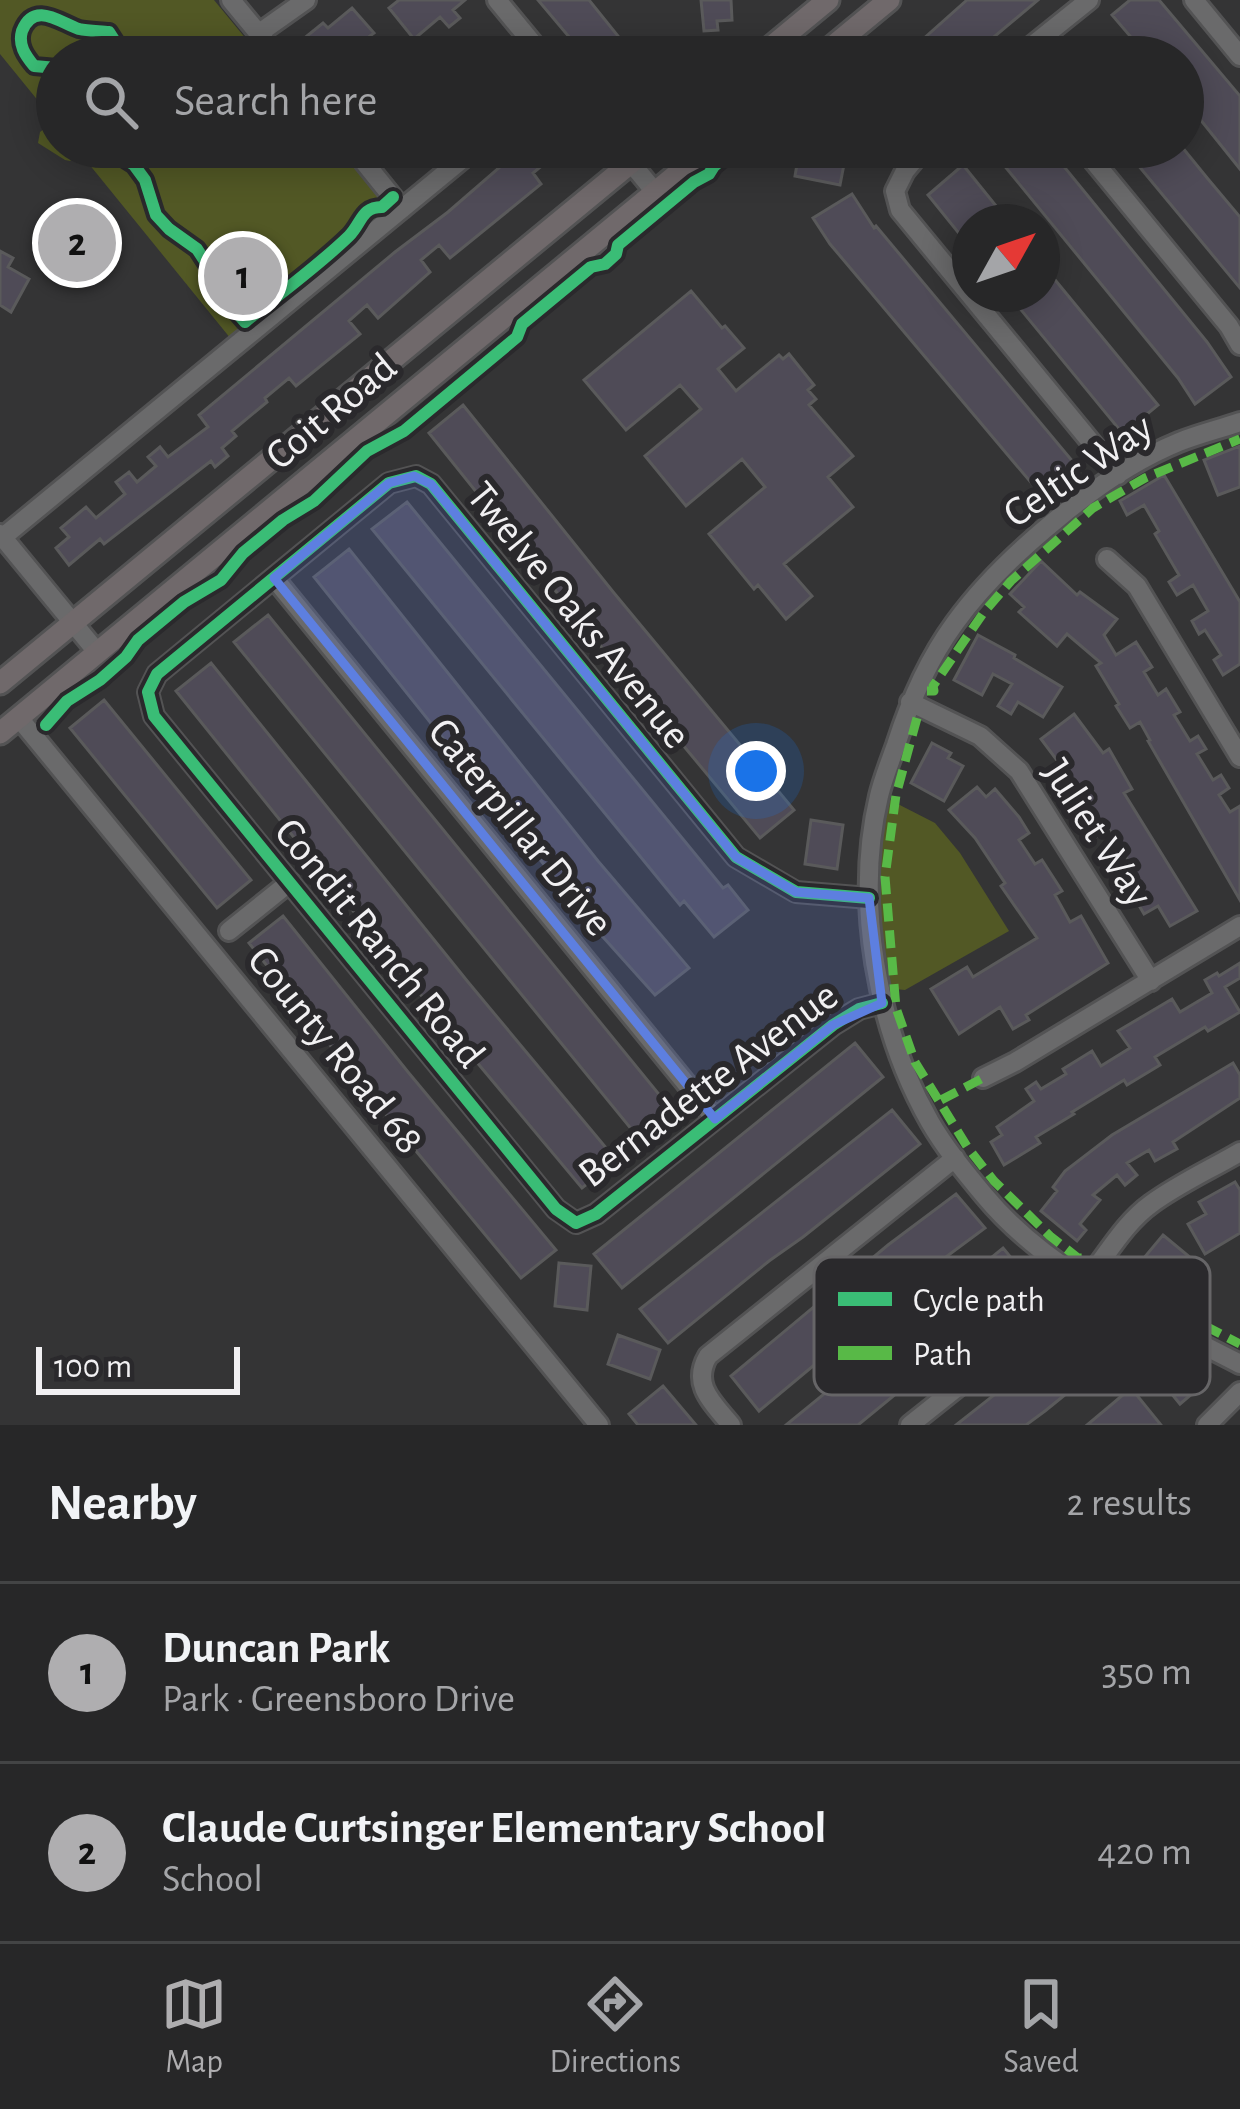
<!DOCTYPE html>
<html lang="en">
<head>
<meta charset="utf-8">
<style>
	:root { --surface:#272728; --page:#2f2f30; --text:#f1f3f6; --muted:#a4a5a8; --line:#434445; --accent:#afaeb0 }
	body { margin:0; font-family:"Alegreya Sans",sans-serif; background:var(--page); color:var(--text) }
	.compass { position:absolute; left:952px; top:204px; width:108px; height:108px; border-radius:50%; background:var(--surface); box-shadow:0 6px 30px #0003; rotate:50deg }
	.scale { position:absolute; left:36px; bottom:30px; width:204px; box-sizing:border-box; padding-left:12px; border:6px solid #f1f0f2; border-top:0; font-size:33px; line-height:42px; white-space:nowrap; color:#f1f0f2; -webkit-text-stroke:9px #2a292c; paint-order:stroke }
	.you { position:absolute; left:756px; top:771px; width:42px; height:42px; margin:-30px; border:9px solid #fff; border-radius:50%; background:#1a73e8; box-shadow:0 0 0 18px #1a73e833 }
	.badge { display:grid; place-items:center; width:78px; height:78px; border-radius:50%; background:var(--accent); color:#111; font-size:39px; font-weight:700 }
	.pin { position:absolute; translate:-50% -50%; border:6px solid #fff; box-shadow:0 3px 12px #0006 }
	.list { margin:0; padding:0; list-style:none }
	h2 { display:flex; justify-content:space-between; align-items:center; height:156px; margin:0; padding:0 48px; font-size:51px }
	h2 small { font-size:39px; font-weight:400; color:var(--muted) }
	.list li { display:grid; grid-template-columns:78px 1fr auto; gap:36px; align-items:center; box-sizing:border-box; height:180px; padding:0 48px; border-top:3px solid var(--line) }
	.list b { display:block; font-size:45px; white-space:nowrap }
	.list p { margin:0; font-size:39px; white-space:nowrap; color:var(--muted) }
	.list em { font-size:39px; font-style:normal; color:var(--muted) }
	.icon { flex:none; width:66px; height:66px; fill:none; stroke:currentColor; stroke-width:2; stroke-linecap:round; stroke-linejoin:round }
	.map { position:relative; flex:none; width:1240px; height:1425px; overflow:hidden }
	.search { position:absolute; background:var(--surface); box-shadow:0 6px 30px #0003; left:36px; right:36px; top:36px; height:132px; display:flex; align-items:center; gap:30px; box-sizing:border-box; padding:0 42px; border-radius:66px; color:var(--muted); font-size:45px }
	.sheet { height:516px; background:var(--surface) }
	nav { display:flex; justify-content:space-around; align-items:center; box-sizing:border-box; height:168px; border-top:3px solid var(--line); background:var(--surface); font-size:33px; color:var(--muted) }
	nav a { display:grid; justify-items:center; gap:6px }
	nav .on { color:var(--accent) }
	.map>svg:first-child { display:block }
</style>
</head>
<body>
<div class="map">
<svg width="1240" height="1425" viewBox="0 0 1240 1425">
	<rect width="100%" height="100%" fill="#343435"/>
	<!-- green -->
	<path fill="#525825" d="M0,0H214L261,57H57V124L0,54Z
		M48,126L57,130V147H339L382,198L383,213L231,339L80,153L70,161L65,160L38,143L40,132Z
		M890,800L935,823L960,853L1009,931L905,990L885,988C880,930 868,855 890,800Z"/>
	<!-- building -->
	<path fill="#4f4b57" stroke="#5a5a5b" stroke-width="3" d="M399,0H465L453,10L460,18L449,27L440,17L414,39L389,8Z
		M538,0H589L622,41L610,51L615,57H586Z
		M701,0H731L732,20L717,21L718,30L704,31Z
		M967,0H1038L970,57H903Z
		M1130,0H1159L1240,96V169L1183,98V57H1148L1112,15Z
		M352,8L374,33L342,57H316L302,40L323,23L328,28Z
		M523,147H579L563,160L557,153L533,173L541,184L450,258L439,245L421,260L430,272L378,318L367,305L349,321L360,334L296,386L289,378L265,398L267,402L232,431L236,436L222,448L228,456L215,467L211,461L104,544L100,539L69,565L56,548L69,537L61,528L86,507L96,518L125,494L116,482L129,472L137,482L156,466L148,457L160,447L168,457L208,427L199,415L395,252L448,212Z
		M800,147L846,154L840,185L795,176Z
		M989,147H1048L1207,342L1231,377L1195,404L1178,378Z
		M1123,147H1182L1208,179L1240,217V288Z
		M963,165L1009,222H970V247L928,195Z
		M852,194L874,228L876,226L1074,463L1039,492L830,244L813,218Z
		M0,251L13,258L8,267L29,279L11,312L0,305Z
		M1042,264L1158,405L1123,434L1008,294H1042Z
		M691,291L722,328L725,326L744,348L718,369L736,391L779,355L783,359L789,354L814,385L808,390L816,399L809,405L853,456L828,477L853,507L784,564L812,596L786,619L758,585L754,589L709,534L765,487L742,459L686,506L645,456L701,409L680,385L626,430L584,380Z
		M463,405L614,593L794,810L760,838L575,615L429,433Z
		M1240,446V487L1218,495L1204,460Z
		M1164,475L1240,602V664L1223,675L1214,660L1221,655L1205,630L1199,634L1192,621L1208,611L1193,585L1177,595L1169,582L1179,575L1155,534L1159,531L1144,505L1127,515L1120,501Z
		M407,502L723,888L728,885L748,910L714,937L684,901L680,905L372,529Z
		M349,549L598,861L689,968L655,995L594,927L314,577Z
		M1041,561L1077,595L1080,592L1117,619L1104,635L1116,655L1136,642L1152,667L1144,672L1158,695L1166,689L1180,712L1174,715L1190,741L1198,736L1206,749L1197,754L1213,780L1221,775L1229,788L1219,795L1230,812L1240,806V900L1148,741L1150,740L1140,722L1130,728L1116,706L1119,704L1096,666L1101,663L1067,634L1057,646L1019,612L1024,607L1010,594Z
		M268,615L675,1114L641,1141L234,642Z
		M978,635L1015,655L1014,658L1062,687L1043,717L1018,702L1011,714L998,706L1012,684L993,674L982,695L954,680Z
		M211,663L468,982L617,1161L582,1188L429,1005L176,691Z
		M104,700L251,880L217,908L70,728Z
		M1074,714L1103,753L1109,749L1132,789L1124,793L1197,911L1170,926L1158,906L1144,914L1137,902L1140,900L1122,871L1131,865L1109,829L1096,837L1088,824L1093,821L1069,780L1071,779L1041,739Z
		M932,743L951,753L948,758L963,766L944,801L911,783Z
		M977,787L986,797L995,789L1019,817L1029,833L1019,840L1035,864L1042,860L1062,891L1055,895L1070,922L1081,916L1108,963L1026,1015L1029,1020L1013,1029L1000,1007L959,1034L931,989L967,967L973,977L1037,938L1001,886L1005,883L975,838L949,810Z
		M811,820L843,825L837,869L805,864Z
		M283,916L408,1072L556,1250L521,1278L368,1093L249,943Z
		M1240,963V978L1225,987L1240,1012L1208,1031L1205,1027L1155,1057L1160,1065L1127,1085L1124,1080L1072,1112L1074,1114L1036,1137L1040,1143L1004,1165L991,1142L1002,1135L997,1127L1034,1101L1026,1089L1036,1082L1041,1089L1066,1074L1063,1069L1092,1051L1101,1066L1130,1048L1118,1031L1172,999L1180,1012L1212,993L1205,980L1217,973L1219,976Z
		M855,1043L883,1077L622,1288L594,1254Z
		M1233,1063L1240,1075V1098L1173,1142L1177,1149L1155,1161L1149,1150L1127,1163L1137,1175L1125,1185L1117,1175L1093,1195L1100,1200L1080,1224L1086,1230L1077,1241L1041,1211L1057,1191L1053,1187L1065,1171L1112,1135Z
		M892,1110L920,1144L803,1237L769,1261L668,1343L640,1309Z
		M1235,1182L1240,1190V1233L1205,1254L1188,1224L1206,1214L1199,1202Z
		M956,1194L985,1228L927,1271L759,1411L731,1376L888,1245Z
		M1163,1235L1192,1259L1166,1290L1138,1265Z
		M1003,1248L1032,1283L975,1329L858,1425H786Z
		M559,1263L591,1266L587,1310L555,1306Z
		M1097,1314L1124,1347L1045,1411L1026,1425H956Z
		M618,1335L660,1350L650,1379L608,1364Z
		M1173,1354L1200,1387L1180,1404L1153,1371Z
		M663,1386L696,1425H638L629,1414Z
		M1131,1388L1161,1425H1087L1111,1405Z"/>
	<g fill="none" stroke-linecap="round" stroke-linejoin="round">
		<!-- minor casing -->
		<g stroke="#535354" stroke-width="24">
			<path id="minor" d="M231,0L278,57
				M497,0L544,57
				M1194,0L1240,56
				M258,34L306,0
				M1018,57L1089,0
				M352,147L402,209
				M618,147L655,192
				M925,147L905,171L895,191L900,210L1118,475
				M1082,147L1229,326L1240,345
				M1240,422C1220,429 1199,434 1179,442C1135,460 1093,489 1057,519C1019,550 984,583 955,623C928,660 910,701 896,745C890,762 883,779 879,796C854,901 877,1029 930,1122C945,1148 965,1172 984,1195C1050,1275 1150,1317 1240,1364
				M0,534L97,652
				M3,537L477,147
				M1107,559L1137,586L1240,757
				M274,578L715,1119
				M910,702L980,736L1019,771L1151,981
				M19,718L599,1425
				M869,898L796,892L736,857L431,484L416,476L389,483L157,674L148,692L154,716L556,1209L576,1223L596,1214L833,1025L859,1009L882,1003
				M229,931L290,882
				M983,1078L1015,1062L1240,926
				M731,1425C713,1403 691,1385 708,1356L955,1158
				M910,1425L1072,1296C1101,1268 1118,1228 1151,1204C1178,1184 1211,1169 1240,1152
				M1207,1425L1240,1392"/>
		</g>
		<!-- major casing -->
		<g stroke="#535354" stroke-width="27">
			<path id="major" d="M759,57L828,0
				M820,57L889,0
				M0,683L650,147
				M0,733L710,147"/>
		</g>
		<!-- minor -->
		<use href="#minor" stroke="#6a6a6b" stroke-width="18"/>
		<!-- major -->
		<use href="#major" stroke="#70696b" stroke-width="21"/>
		<!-- quiet -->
		<path stroke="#58b947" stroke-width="9" stroke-dasharray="18 9" stroke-linecap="butt" d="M927,691H934L933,686L984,612L1011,581L1093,508L1145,478L1240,439
			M917,718L896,795L885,877L896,1008L915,1062L968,1148L994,1181L1050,1236L1078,1258H1082V1263
			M941,1100L983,1078
			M1107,1279L1138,1291L1240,1344"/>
		<!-- cycleway casing -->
		<g stroke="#2a292c" stroke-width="20">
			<path id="cycleway" d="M57,68L34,66C25,55 18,45 22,31C34,0 61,23 79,29C88,31 100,31 109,32L125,57
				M110,147L115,153L134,165L145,180L156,215L169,229L197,249L210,269L219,292L245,322C279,294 317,267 349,236C362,223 361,207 382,207L393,197
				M46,725L67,701L100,680L126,657L138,640L184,602L221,580L243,553L283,520L314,501L367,451L404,431L517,337L522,324L591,267L605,264L616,254L618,245L694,182L709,174L714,166L737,147
				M869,898L796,892L736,857L431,484L416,476L389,483L157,674L148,692L154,716L556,1209L576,1223L596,1214L833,1025L859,1009L882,1003"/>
		</g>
		<!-- cycleway -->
		<use href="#cycleway" stroke="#3abd76" stroke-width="12"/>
	</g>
	<!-- marked area -->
	<path fill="#5d7fe0" fill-opacity="0.2" stroke="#5d7fe0" stroke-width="9" stroke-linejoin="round" d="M414,476L431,484L736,857L796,892L869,898L882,1003L833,1025L715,1119L274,578L389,483Z"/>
	<g text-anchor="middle" stroke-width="12" stroke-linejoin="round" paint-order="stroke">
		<!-- street labels -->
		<g font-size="42" fill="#f1f0f2" stroke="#2a292c">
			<text transform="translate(330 410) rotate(-40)" y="15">Coit Road</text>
			<text transform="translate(1077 469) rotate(-34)" y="15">Celtic Way</text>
			<text transform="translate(580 614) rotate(51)" y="15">Twelve Oaks Avenue</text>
			<text transform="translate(522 826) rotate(51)" y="15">Caterpillar Drive</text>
			<text transform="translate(1099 832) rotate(57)" y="15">Juliet Way</text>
			<text transform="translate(381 942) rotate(51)" y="15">Condit Ranch Road</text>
			<text transform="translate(337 1049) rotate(51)" y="15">County Road 68</text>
			<text transform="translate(707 1083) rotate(-37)" y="15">Bernadette Avenue</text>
		</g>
	</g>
	<!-- legend -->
	<rect x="814" y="1257" width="396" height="138" rx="18" fill="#2a292c" stroke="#666567" stroke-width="3"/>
	<rect x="838" y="1292" width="54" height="14" fill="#3abd76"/>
	<rect x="838" y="1346" width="54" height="14" fill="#58b947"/>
	<g font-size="33" fill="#f1f0f2">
		<text x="913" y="1311">Cycle path</text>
		<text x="913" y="1365">Path</text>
	</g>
</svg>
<svg class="compass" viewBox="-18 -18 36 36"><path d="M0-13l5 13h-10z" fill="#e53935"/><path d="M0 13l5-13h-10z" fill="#a4a5a8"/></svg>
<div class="scale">100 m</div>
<div class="you"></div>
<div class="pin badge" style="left:243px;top:276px">1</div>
<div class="pin badge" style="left:77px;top:243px">2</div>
<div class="search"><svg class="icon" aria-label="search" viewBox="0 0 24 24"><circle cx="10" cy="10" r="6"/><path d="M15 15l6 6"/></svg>Search here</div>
</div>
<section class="sheet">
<h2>Nearby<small>2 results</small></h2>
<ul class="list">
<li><span class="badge">1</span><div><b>Duncan Park</b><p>Park · Greensboro Drive</p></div><em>350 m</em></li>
<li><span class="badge">2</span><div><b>Claude Curtsinger Elementary School</b><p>School</p></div><em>420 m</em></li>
</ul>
</section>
<nav>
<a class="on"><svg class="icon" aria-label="map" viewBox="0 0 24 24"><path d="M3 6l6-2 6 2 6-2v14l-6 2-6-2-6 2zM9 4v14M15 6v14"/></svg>Map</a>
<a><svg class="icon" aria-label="directions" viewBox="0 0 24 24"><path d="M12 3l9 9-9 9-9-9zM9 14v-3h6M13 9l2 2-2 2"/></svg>Directions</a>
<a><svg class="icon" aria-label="saved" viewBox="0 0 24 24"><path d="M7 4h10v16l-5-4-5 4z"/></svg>Saved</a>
</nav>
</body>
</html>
